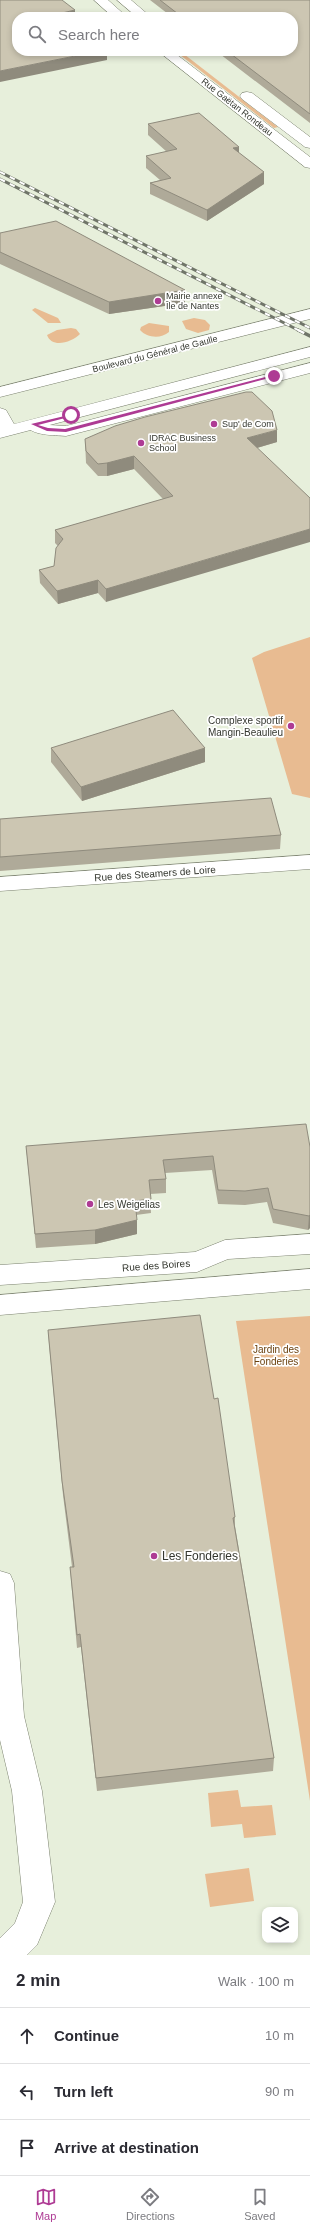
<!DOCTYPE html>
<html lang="en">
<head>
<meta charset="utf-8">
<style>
	:root { --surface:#fff; --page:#f7f7f7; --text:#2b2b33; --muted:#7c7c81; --line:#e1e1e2; --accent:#ae3b94 }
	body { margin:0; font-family:Helvetica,sans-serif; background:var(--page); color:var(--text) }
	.controls { position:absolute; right:12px; bottom:12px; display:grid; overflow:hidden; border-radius:8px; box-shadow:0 2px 6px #0003 }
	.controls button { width:36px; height:36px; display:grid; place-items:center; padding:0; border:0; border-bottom:1px solid var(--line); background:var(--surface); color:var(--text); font:20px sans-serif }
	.stop { position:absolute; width:12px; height:12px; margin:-9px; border:3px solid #ae3b94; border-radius:50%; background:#fff }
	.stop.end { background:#ae3b94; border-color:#fff; box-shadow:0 1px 4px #0008 }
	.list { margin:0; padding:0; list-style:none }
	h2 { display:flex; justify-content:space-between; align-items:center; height:52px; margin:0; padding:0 16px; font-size:17px }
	h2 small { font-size:13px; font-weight:400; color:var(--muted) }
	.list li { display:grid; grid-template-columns:26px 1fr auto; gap:12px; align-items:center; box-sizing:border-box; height:56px; padding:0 16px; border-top:1px solid var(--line) }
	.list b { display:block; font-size:15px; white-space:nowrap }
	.list em { font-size:13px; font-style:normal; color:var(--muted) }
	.icon { flex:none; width:22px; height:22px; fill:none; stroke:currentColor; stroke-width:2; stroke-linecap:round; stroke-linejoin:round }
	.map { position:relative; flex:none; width:310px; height:1955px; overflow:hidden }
	.search { position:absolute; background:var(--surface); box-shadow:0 2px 6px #0003; left:12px; right:12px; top:12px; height:44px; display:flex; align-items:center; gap:10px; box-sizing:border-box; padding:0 14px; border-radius:16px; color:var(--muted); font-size:15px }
	.sheet { height:220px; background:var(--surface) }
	nav { display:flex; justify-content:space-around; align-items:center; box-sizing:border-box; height:56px; border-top:1px solid var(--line); background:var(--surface); font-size:11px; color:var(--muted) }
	nav a { display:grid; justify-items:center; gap:2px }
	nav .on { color:var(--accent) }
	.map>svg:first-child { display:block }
</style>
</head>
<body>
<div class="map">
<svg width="310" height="1955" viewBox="0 0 310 1955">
	<rect width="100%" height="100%" fill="#e7efdb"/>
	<!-- green -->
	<path fill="#e8bb91" d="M175,51H180L278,127L274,128Z
		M35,308L58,318L61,323H48L32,310Z
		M194,318L205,320L210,325L209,330L198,333L186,329L182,321Z
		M149,323L169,326V332C161,339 147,338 140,330L141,327Z
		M71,328L76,329L80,334C72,342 52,349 47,335L57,330Z
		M310,637V798L292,794L252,658L264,652Z
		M310,1316V1801L236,1321Z
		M238,1790L241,1807L272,1805L276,1835L244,1838L242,1824L211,1827L208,1793Z
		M249,1868L254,1901L210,1907L205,1874Z"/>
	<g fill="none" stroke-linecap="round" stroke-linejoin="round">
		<!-- street casing -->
		<g stroke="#7c8270" stroke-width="1">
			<path id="street" d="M310,855V869L0,891V877Z
				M310,1234V1254L228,1259L197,1272L0,1285V1265L195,1252L225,1240Z
				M310,1269V1289L0,1315V1295Z"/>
		</g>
		<!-- secondary casing -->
		<g stroke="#7c8270" stroke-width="1">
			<path id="secondary" d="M94,0H108L127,17H113Z
				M117,0H131L151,17H137Z
				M158,51H172L310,157V168L305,167Z
				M247,92L252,93L310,137V148L305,147L242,99L240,96L242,93Z
				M310,363V373L66,436C54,435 32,436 25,425L27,422L33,420L49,425L66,426Z"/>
		</g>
		<!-- primary casing -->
		<g stroke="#7c8270" stroke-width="1">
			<path id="primary" d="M310,309V319L0,397V387Z
				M310,347V357L0,438V408L6,410L14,424Z
				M0,1571L10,1574L14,1583L24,1716L42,1791L55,1902L37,1945L27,1955H0V1938L15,1923L23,1902L12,1791L0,1740Z"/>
		</g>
		<!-- street -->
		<use href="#street" fill="#fff" fill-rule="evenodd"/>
		<!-- secondary -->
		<use href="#secondary" fill="#fff" fill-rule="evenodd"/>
		<!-- primary -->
		<use href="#primary" fill="#fff" fill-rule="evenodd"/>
		<!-- rail-far1 casing -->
		<g stroke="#707569" stroke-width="3">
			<path id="rail-far1" d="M0,172L310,328
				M0,179L300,331"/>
		</g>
		<!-- rail casing -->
		<g stroke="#707569" stroke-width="3.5">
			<path id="rail" d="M298,330L310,336"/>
		</g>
		<!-- rail-far1 -->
		<use href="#rail-far1" stroke="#fff" stroke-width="2" stroke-dasharray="5.5" stroke-linecap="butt"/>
		<!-- rail -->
		<use href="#rail" stroke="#fff" stroke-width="2.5" stroke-dasharray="7" stroke-linecap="butt"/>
	</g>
	<!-- wall -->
	<path fill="#afaa99" d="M150,0H310V123L216,51H293V17H172Z
		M148,124L239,147V153L264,172V184L207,221L150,194V183L160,180L146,168V156L167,152L148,135Z
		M0,233L185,303L109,314L0,264Z
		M85,439L277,442L257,448L106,602L98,593L58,604L40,583L39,570L54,566L58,546L55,543V530L163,499L134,469L107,476H98L86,463Z
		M51,748H205V762L82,801L51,762Z
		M0,819L281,835L280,849L0,871Z
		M26,1146L310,1147V1228L308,1230L273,1223L267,1202L245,1205L218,1204L212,1170L165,1173L166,1179V1193L150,1194L151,1213L136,1215L137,1234L95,1244L36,1248Z
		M48,1330L214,1399L235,1517V1526L274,1758L273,1771L97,1791L81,1647L77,1648L71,1580L70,1567H72L63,1495L49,1344Z"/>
	<!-- shaded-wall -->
	<path fill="#8f8b7d" d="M75,10V17H62V13Z
		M100,51H107V60L0,82V71Z
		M239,147V158L233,148Z
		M264,172V184L207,221V210Z
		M185,290V303L109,314V302Z
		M277,430V442L246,451L247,438Z
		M134,456V469L107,476V463Z
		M310,529V542L106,602V589Z
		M98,580V593L58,604L57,591Z
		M205,748V762L82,801L81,787Z
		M310,1215V1228L308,1230L309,1216Z
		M137,1220V1234L95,1244V1230Z"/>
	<!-- building -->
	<path fill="#ccc6b2" stroke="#8f8b7d" d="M0,0H62L75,10L62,13L67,17H17V51H100L0,71Z
		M160,0H310V114L227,51H293V17H182Z
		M199,113L239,147L233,148L264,172L207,210L150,183L171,178L146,156L177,149L148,124Z
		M56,221L185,290L109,302L0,252V233Z
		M246,392H252L272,411L277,430L247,438L310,498V529L106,589L98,580L57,591L39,570L54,566L56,548L63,539L55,530L173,496L134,456L107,463L98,464L86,451L85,439L115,426L145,417Z
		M173,710L205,748L81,787L51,748Z
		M271,798L281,835L0,857V819Z
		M306,1124L310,1147V1215L309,1216L273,1209L268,1188L245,1191L218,1190L213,1156L163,1160L166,1179L149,1180L151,1199L135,1201L137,1220L95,1230L35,1234L26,1146Z
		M200,1315L214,1399L218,1398L235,1517L233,1518L274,1758L96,1778L80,1634L77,1635L70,1567H74L62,1481L48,1330Z"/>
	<!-- route -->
	<path fill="#ae3b94" d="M273,375L277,376L66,432L47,431L31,424L73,414V416L38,425L48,428L65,429Z"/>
	<!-- markers -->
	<g fill="#ae3b94" stroke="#fff" stroke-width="1.5">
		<circle cx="158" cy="301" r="4"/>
		<circle cx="214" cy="424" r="4"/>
		<circle cx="141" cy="443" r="4"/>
		<circle cx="291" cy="726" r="4"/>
		<circle cx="90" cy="1204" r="4"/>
		<circle cx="154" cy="1556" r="4"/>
	</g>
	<g text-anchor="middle" stroke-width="3.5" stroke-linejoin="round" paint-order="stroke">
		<!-- far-street labels -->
		<g font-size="9" fill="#34372f" stroke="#fff">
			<text transform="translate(237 107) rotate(38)" y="3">Rue Gaëtan Rondeau</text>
			<text transform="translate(155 354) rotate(-14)" y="3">Boulevard du Général de Gaulle</text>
		</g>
		<!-- far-poi labels -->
		<g font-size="9" fill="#34372f" stroke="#fff" text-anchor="start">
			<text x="166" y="299">Mairie annexe<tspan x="166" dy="10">Île de Nantes</tspan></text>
			<text x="222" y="427">Sup' de Com</text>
			<text x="149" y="441">IDRAC Business<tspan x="149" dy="10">School</tspan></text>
		</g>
		<!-- poi labels -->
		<g font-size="10" fill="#34372f" stroke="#fff" text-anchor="end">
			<text x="283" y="724">Complexe sportif<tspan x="283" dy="12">Mangin-Beaulieu</tspan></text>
			<text x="98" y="1208" text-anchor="start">Les Weigelias</text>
		</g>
		<!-- street labels -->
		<g font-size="10" fill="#34372f" stroke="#fff">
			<text transform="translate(155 873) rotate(-4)" y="4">Rue des Steamers de Loire</text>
			<text transform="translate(156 1265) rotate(-4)" y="4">Rue des Boires</text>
		</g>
		<!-- park labels -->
		<g font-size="10" fill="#693f0c" stroke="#fff">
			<text x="276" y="1353">Jardin des<tspan x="276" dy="12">Fonderies</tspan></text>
		</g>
		<!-- near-poi labels -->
		<g font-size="12" fill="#34372f" stroke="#fff" text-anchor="start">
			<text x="162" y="1560">Les Fonderies</text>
		</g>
	</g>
</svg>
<div class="controls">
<button><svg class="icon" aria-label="layers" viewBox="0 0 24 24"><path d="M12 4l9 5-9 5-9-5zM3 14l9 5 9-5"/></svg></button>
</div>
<div class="stop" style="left:71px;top:415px"></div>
<div class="stop end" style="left:274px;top:376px"></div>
<div class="search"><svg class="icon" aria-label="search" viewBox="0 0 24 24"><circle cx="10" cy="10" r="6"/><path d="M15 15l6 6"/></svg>Search here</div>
</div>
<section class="sheet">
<h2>2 min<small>Walk · 100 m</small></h2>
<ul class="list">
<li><svg class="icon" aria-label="ahead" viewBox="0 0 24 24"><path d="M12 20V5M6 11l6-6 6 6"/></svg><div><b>Continue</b></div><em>10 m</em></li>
<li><svg class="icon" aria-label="left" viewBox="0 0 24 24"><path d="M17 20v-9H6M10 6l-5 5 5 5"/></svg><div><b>Turn left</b></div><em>90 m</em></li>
<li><svg class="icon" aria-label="arrive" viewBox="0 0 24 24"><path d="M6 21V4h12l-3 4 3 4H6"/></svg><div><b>Arrive at destination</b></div></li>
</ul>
</section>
<nav>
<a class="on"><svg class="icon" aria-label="map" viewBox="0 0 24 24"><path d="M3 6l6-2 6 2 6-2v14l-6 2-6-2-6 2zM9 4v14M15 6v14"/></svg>Map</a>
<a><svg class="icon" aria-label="directions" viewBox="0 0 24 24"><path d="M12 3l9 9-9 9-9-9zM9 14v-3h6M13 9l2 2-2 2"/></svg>Directions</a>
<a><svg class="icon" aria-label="saved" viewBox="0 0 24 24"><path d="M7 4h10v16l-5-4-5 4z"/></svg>Saved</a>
</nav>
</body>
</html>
